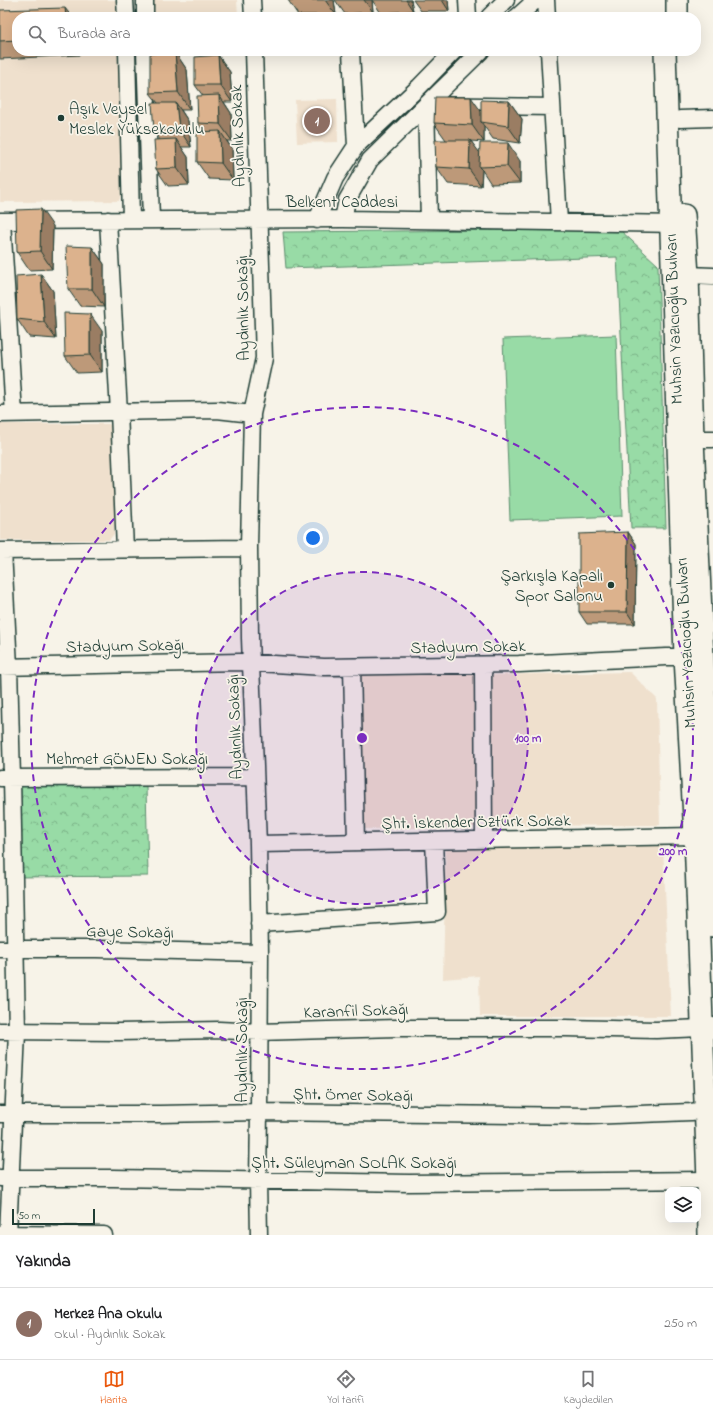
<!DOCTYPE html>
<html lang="tr">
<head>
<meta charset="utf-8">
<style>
	:root { --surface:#fff; --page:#f2f2f2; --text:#202124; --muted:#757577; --line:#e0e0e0; --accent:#ea580c }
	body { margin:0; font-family:"Indie Flower",sans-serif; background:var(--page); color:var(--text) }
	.controls { position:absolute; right:12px; bottom:12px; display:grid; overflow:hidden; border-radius:8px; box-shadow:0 4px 16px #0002 }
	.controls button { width:36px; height:36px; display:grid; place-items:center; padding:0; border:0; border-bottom:1px solid var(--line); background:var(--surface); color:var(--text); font:20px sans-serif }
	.scale { position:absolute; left:12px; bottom:10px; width:83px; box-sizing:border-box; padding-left:4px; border:2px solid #1f3d34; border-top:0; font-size:11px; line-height:14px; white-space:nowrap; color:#1f3d34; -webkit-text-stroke:3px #f7f3e8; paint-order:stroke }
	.you { position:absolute; left:313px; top:538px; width:14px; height:14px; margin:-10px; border:3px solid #fff; border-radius:50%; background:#1a73e8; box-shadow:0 0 0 6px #1a73e833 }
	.badge { display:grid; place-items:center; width:26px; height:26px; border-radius:50%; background:var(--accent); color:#fff; font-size:13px; font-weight:700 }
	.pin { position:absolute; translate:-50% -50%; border:2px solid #fff; box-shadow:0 1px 4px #0006 }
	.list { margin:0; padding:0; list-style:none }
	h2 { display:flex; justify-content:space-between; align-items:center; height:52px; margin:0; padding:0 16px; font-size:17px }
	h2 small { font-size:13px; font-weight:400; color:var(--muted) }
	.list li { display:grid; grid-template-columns:26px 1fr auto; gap:12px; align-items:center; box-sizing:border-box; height:72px; padding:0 16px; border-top:1px solid var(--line) }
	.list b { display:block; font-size:15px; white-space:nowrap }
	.list p { margin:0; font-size:13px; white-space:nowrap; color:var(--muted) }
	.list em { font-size:13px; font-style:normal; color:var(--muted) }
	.icon { flex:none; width:22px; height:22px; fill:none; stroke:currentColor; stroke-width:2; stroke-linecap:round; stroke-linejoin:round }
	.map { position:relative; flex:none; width:713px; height:1235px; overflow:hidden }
	.search { position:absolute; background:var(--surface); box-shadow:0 4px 16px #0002; left:12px; right:12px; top:12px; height:44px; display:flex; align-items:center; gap:10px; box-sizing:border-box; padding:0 14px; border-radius:16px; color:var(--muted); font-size:15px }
	.sheet { height:124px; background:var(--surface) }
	nav { display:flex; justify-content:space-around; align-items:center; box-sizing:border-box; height:56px; border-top:1px solid var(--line); background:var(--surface); font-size:11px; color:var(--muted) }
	nav a { display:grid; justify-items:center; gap:2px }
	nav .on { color:var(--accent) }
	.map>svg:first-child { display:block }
</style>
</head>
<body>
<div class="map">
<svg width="713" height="1235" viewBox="0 0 713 1235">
	<defs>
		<pattern id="forest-crowns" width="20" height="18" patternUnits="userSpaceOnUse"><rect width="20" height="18" fill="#98dba6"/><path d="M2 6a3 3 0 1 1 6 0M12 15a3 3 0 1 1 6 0" fill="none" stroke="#7bb388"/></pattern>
	</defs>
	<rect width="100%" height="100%" fill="#f7f3e8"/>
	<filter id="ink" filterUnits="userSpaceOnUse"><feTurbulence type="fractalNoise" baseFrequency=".025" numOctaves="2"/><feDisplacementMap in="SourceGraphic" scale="8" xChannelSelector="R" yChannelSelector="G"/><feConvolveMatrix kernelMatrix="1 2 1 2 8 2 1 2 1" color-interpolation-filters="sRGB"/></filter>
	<g filter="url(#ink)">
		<!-- built -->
		<path fill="#efe0cd" d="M0,0H118L119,17H17V51H120L124,185L119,201L0,202Z
			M154,0H237L238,17H154Z
			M337,99L338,142L297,143L295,100Z
			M0,424H109L115,432L114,534L109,540H0Z
			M475,672V827L364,829L357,673Z
			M630,672L657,699L660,825L491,826V675Z
			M446,841L663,846L671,1016H480L479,976L443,979Z"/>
		<!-- forest -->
		<path fill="url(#forest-crowns)" stroke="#5c8c6d" d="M619,229L658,265L666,528H631L617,257L286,268L283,232Z
			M12,786H146L148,876L14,877Z"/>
		<!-- pitch -->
		<path fill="#98dba6" stroke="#5c8c6d" d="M616,335L622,516L510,520L503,339Z"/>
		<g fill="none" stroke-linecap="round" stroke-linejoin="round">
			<!-- minor casing -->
			<g stroke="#1f3d34" stroke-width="19">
				<path id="minor" d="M125,0L126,17
					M145,0V17
					M252,0L253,17
					M467,0L468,17
					M546,0L547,17
					M489,17L506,0
					M517,17L536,0
					M127,51L131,219
					M145,51L151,219
					M254,51L264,358L252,414L249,547L250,638L258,844L260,953L259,1112L258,1181L259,1235
					M351,51L356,146
					M549,51L559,222
					M680,119L713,118
					M343,219L347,200L370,160L481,51
					M108,220L119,412L125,549
					M317,220L335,178L356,146L419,87L454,51
					M429,220L426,105L552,107
					M0,221L343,219L681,224
					M2,221L14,414
					M688,275L713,276
					M0,414L217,410L252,414
					M693,439H713
					M0,551L244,548L249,547
					M3,551L9,667L12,778L17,1032L8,1235
					M483,665L484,840
					M0,667L240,662L324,667L519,664L666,657H695
					M352,667L356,842
					M0,778L254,777
					M258,844L695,836
					M259,924L437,912L434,841
					M0,949H96L260,953
					M0,1031L119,1032L219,1030L259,1032L396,1028H565L656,1030L701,1028L713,1026
					M0,1114H160L259,1112L589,1116L691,1112L705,1110
					M0,1178H113L409,1183L708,1180
					M0,1234L104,1235"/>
			</g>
			<!-- major casing -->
			<g stroke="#1f3d34" stroke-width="24">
				<path id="major" d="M677,0V17
					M665,51L685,657L695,836L708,1180L709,1235
					M684,215L688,275L693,439L703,657L713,926"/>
			</g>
			<!-- minor -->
			<use href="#minor" stroke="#f7f3e8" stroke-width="16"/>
			<!-- major -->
			<use href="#major" stroke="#f7f3e8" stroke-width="21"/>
		</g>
		<!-- wall -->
		<path fill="#bd9979" stroke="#1f3d34" d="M288,0H334L336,15H298Z
			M335,0H411L413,11L381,13L372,0L373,12L345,14Z
			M413,0H448L449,11H421Z
			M0,10L17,17V51H79V55L0,59Z
			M175,52L187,70L190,110H181L188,121L191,147H181L188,157L189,185L168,186L156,169L160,140L154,131L158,103L150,93Z
			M218,55L230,72L232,102H224L231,113L232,141H227L232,149L233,180L209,179L197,162L203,131L198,123L203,96L195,85Z
			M509,101L522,119L520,143L493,139L484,126V142L471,141L479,153L520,161V183L491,184L482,170L481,186L448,184L436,167L446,140L434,123L481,111Z
			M53,226L52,269L29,270L17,252Z
			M92,247L104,264V307L80,306L68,289Z
			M41,274L53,291L56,339L29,337L17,319Z
			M102,331V372L77,373L65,356Z
			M628,532L636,544L635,624H587L579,612Z"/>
		<!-- shaded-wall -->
		<path fill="#9a7d63" stroke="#1f3d34" d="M325,0H334L336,15Z
			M364,0H372L373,12Z
			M406,0H411L413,11Z
			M442,0H448L449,11Z
			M65,8L72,17H66Z
			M76,51H79V55Z
			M175,52L187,70L190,110L178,92Z
			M218,55L230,72L232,102L220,85Z
			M219,95L231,113L232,141L220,124Z
			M471,97L483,114L481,122L484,126V142L472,125Z
			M509,101L522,119L520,143L508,126Z
			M176,103L188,121L191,147L179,129Z
			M220,131L232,149L233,180L221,163Z
			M176,139L188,157L189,185L177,168Z
			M470,140L483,157L479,167L482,170L481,186L469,169Z
			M508,143L520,161V183L507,166Z
			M41,209L53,226L52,269L40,251Z
			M92,247L104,264V307L92,289Z
			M41,274L53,291L56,339L44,322Z
			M90,314L102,331V372L90,355Z
			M628,532L636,544L635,624L627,612Z"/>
		<!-- building -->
		<path fill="#dcb28d" stroke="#1f3d34" d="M65,8L66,17H17V40L0,41V10Z
			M175,52L178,92L150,93V54Z
			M218,55L220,85H195V57Z
			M219,95L220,124L198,123L197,96Z
			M435,97H471L472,125L434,123Z
			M481,100L509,101L508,126L481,122Z
			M152,103H176L179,129L154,131Z
			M220,131L221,163L197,162V132Z
			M176,139L177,168L156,169L154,140Z
			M435,140H470L469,169L436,167Z
			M480,143H508L507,166L479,167Z
			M41,209L40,251L17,252L16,210Z
			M66,246L92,247V289H68Z
			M41,274L44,322L17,319L16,276Z
			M64,313L90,314V355L65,356Z
			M628,532L627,612H579V534Z"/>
	</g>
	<!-- distance rings -->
	<circle cx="362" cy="738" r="166" fill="#7b2cbf" fill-opacity=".12"/>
	<g fill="none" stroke="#7b2cbf" stroke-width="2" stroke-dasharray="7 5">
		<circle cx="362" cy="738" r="166"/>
		<circle cx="362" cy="738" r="331"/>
	</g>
	<!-- markers -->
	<g fill="#1f3d34" stroke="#f7f3e8" stroke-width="1.5">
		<circle cx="61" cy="118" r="4"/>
		<circle cx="611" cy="585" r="4"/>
	</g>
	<g text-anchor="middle" stroke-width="3.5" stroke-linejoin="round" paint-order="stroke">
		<!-- poi labels -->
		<g font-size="17" fill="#1f3d34" stroke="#f7f3e8" text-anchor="start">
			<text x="69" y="114">Aşık Veysel<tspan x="69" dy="20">Meslek Yüksekokulu</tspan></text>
			<text x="603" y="581" text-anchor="end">Şarkışla Kapalı<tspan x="603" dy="20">Spor Salonu</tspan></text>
		</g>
		<!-- street labels -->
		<g font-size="17" fill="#1f3d34" stroke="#f7f3e8">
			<text transform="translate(237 136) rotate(-92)" y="6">Aydınlık Sokak</text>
			<text x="342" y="207">Belkent Caddesi</text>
			<text transform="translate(242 308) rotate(-91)" y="6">Aydınlık Sokağı</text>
			<text transform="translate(673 319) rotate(-92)" y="6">Muhsin Yazıcıoğlu Bulvarı</text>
			<text transform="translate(685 643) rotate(-93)" y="6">Muhsin Yazıcıoğlu Bulvarı</text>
			<text transform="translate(125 645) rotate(-1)" y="6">Stadyum Sokağı</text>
			<text transform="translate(468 646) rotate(-1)" y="6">Stadyum Sokak</text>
			<text transform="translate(234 727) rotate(-92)" y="6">Aydınlık Sokağı</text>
			<text x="127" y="764">Mehmet GÖNEN Sokağı</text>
			<text transform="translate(476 821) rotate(-1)" y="6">Şht. İskender Öztürk Sokak</text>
			<text transform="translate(130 931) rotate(1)" y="6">Gaye Sokağı</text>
			<text transform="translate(356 1010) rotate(-2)" y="6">Karanfil Sokağı</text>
			<text transform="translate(241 1050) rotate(-90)" y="6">Aydınlık Sokağı</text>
			<text transform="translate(353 1094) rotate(1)" y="6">Şht. Ömer Sokağı</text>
			<text x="354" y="1168">Şht. Süleyman SOLAK Sokağı</text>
		</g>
	</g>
	<circle cx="362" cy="738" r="6" fill="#7b2cbf" stroke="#f7f3e8" stroke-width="2"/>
	<g font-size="12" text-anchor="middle" font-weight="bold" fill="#7b2cbf" stroke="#f7f3e8" stroke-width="3.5" stroke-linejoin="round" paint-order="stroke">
		<text x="528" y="742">100 m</text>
		<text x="673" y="855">200 m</text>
	</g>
</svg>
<div class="controls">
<button><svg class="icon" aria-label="layers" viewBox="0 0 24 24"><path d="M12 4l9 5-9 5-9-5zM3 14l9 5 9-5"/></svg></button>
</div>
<div class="scale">50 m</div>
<div class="you"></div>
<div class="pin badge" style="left:317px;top:121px;background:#8d6e63">1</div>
<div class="search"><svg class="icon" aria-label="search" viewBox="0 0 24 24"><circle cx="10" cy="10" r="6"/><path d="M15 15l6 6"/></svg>Burada ara</div>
</div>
<section class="sheet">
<h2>Yakında<small></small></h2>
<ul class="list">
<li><span class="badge" style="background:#8d6e63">1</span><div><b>Merkez Ana Okulu</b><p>Okul · Aydınlık Sokak</p></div><em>250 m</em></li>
</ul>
</section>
<nav>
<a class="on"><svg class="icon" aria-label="map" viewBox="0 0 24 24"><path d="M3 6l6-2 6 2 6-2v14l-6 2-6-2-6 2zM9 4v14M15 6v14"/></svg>Harita</a>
<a><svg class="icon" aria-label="directions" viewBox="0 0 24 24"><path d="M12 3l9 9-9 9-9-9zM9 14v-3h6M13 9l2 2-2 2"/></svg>Yol tarifi</a>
<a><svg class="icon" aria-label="saved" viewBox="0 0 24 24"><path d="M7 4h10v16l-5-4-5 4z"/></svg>Kaydedilen</a>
</nav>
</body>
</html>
